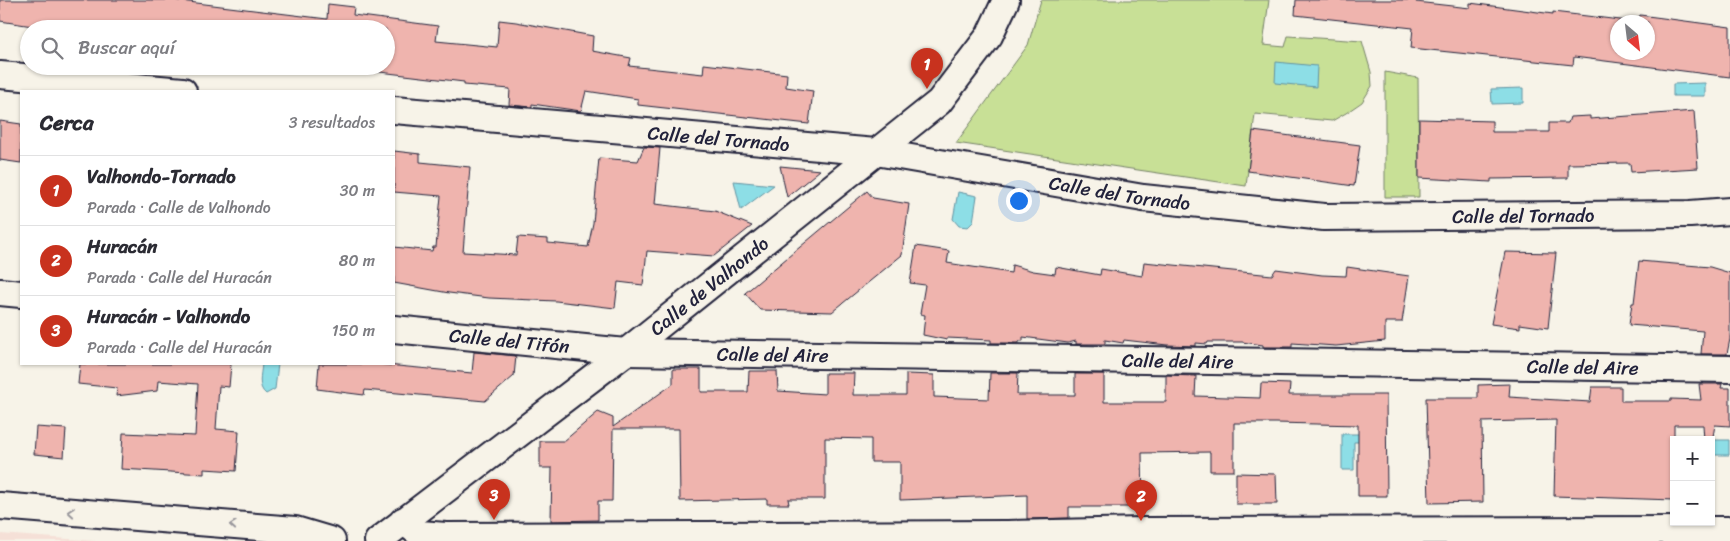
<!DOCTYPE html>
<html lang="es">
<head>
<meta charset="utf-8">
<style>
	:root { --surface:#fff; --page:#f2f2f3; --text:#2b2b33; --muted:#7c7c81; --line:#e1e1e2; --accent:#c8321e }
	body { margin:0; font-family:Sriracha,sans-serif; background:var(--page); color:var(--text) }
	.controls { position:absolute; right:15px; bottom:15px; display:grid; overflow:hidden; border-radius:0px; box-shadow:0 1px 4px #0004 }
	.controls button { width:45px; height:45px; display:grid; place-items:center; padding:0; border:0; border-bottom:1px solid var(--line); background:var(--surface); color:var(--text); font:25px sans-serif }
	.compass { position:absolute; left:1610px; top:15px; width:45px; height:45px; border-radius:50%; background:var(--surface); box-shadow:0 1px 4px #0004; rotate:152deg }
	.you { position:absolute; left:1018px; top:200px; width:18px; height:18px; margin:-12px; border:4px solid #fff; border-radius:50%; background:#1a73e8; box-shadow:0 0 0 8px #1a73e833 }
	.badge { display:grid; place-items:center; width:32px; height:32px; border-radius:50%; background:var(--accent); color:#fff; font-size:16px; font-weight:700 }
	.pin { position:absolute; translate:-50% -41px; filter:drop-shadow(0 1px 2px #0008) }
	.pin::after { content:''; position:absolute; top:26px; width:18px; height:15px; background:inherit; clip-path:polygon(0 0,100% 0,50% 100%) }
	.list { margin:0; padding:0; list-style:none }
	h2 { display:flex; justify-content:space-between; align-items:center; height:65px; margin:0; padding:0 20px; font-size:21px }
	h2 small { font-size:16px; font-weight:400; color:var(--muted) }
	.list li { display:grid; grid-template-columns:32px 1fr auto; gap:15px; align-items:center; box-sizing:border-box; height:70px; padding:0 20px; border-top:1px solid var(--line) }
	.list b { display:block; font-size:19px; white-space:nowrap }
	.list p { margin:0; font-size:16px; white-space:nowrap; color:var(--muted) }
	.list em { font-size:16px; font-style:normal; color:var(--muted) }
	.icon { flex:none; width:28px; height:28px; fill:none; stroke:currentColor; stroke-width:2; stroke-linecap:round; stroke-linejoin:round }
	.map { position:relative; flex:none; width:1730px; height:541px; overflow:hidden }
	.search { position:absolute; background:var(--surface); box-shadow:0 1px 4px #0004; left:20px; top:20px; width:375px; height:55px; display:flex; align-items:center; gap:12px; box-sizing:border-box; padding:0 18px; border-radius:28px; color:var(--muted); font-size:19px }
	.panel { position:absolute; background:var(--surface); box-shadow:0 1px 4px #0004; left:20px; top:90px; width:375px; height:275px; border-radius:0px }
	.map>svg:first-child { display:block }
</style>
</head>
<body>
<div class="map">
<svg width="1730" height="541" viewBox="0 0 1730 541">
	<rect width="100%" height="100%" fill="#f7f3e8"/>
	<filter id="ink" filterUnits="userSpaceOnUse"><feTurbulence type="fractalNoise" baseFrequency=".02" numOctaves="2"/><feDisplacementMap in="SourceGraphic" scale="10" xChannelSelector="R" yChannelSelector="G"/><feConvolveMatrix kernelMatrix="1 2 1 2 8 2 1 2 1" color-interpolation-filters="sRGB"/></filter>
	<g filter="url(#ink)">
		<!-- built -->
		<path fill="#f5e0d7" d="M0,534L96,541H0Z"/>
		<!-- green -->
		<path fill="#c8e096" stroke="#758168" d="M1041,0H1269L1263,45L1285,47L1288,36L1362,41L1371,72L1372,86L1362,102L1346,113L1332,121L1255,114L1246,186L956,143L1028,45Z
			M1385,72L1418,78L1419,197H1385Z"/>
		<!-- water -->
		<path fill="#8ddee6" stroke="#6293a2" d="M1276,62L1317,66L1316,87L1275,83Z
			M1705,83V96H1673V84Z
			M1523,88V103L1492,104L1491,89Z
			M734,181L774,185L741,210Z
			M958,192L977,196L973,222L968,227L959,226L953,219Z
			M262,364H278L275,389L266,394C257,387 261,375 262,364Z
			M1342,434H1361L1362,442H1354V470H1342Z
			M1711,440H1729V455H1711Z"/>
		<!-- building -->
		<path fill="#efb4ae" stroke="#22223b" d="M0,0H172L327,19L328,4L354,7L353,15L438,26L436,41L497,47L499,20L516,22L593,36L592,51L631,58L629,66L703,74L704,64L787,74L786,87L813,91L809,124L638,105V99L586,91L581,111L532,104V107L509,105L510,89L464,85V82L329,66H386V29H52L0,21Z
			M1296,0H1417L1416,2L1470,8V3L1553,14V12L1637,22H1618V52H1648V22H1638L1640,15L1730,27V77L1574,57L1573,65L1411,48L1413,28L1295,15Z
			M1694,111L1698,168L1631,172L1630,163L1568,164V178L1491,179V182L1419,178V119L1492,121V132H1549V123H1568L1570,117L1590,116V119Z
			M0,121L21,124V163L0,160Z
			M1253,131L1360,145L1354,186L1248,171Z
			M644,147L660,148L655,204L715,211L752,226L714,256L647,251L643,285L618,282L615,308L556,301L489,298L449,293L394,283V247L432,251L433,247H436L441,196L394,192V151L420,154V162L470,167L463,252L516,255L518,237L548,239V243L588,247L593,223L599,158L638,161Z
			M780,166L820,170L787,197Z
			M867,191L873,198L909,204L902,255L832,312L760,310L745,293Z
			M916,246L949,251L947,263L1011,273L1012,265L1033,271L1055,274L1056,267L1100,275L1101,269L1142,276L1144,262L1272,275L1276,269L1322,275L1346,276L1347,267L1409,276L1402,322H1385V341L1336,346L1292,343V347H1263V345L1242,342H1208L1207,344L1196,343V346L1167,345L1124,340L1123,343L1105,340V344H1076V341L1068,343L1023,337V341H1019V343H991V340L947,338V340L923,335L925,315L920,314L925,285L910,283Z
			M1505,252L1556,253L1548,328L1520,324V328L1491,324Z
			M1639,261L1710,267L1730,273V339L1727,354H1701L1703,331L1629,325L1632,303H1634Z
			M474,352L516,356L514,376L485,401L365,390L364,395L317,389L319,364H376L472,373Z
			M80,364H231L229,387L219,386L216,429L239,431L236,471L204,469V474L121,469L123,433L195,436L198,384L158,381L157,391L116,396L117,388L78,384Z
			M673,369H701V392H748L749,371H777L778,391L825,394V373H854L853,395H906V374L934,375V397L989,399L990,373H1018L1017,395H1075V374H1104V402H1166V375L1196,376L1195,396L1260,398L1261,383L1290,384L1289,395H1386L1387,496H1358V425L1276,423H1234V471H1210V452L1142,453L1143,507H1069V518L1027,519V495L900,500V462H871V439L825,438V499H788L789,504H767V499L680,501L679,429H613L612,501H598V520L551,521L552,468H540V441H564L598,412L613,418V427L673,384Z
			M1510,384L1509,397L1590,402L1592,387H1621V401H1671V399L1701,400L1699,384H1722L1721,388H1730V426L1715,425L1712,442L1711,440H1704L1703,425H1674V500L1554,496L1556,420L1482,422L1483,502L1429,503L1426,398H1478V385Z
			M36,427L66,429L64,457L34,454Z
			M1236,473L1276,474L1277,504H1236Z"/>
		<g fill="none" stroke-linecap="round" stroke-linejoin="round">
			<!-- street casing -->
			<g stroke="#22223b" stroke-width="30">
				<g id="street">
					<path d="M0,75L183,91"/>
					<path id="s1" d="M394,110L876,152L1143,198L1324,217L1690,214L1730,211"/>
					<path d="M0,292L21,294"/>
					<path id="s2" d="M394,329L626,352L1730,369"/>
					<path d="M0,506L295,530L332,541"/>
					<path d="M403,521L420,534L446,536L1007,534L1141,531L1730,530"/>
					<path id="s3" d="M378,541L626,352L939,102L989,36L1006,0"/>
				</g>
			</g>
			<!-- street -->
			<use href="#street" stroke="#f7f3e8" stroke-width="26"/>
		</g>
		<!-- one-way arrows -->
		<defs><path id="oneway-chevron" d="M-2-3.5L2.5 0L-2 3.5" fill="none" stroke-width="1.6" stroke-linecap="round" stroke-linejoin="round" transform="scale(1.25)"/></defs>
		<g stroke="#97959a">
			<use href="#oneway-chevron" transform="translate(71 512) rotate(-175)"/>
			<use href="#oneway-chevron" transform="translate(233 525) rotate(-175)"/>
		</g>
	</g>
	<g text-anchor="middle" stroke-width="4" stroke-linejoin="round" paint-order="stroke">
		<!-- street labels -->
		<g font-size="19" fill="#22223b" stroke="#f7f3e8">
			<text dy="7" stroke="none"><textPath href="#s1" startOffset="326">Calle del Tornado</textPath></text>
			<text dy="7" stroke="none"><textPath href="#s1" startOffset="731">Calle del Tornado</textPath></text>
			<text dy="7" stroke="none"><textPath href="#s1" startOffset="1136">Calle del Tornado</textPath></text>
			<text dy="7" stroke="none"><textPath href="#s3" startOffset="418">Calle de Valhondo</textPath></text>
			<text dy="7" stroke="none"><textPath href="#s2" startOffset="116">Calle del Tifón</textPath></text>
			<text dy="7" stroke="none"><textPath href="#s2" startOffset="380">Calle del Aire</textPath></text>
			<text dy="7" stroke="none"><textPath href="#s2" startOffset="785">Calle del Aire</textPath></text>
			<text dy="7" stroke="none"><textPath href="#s2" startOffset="1190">Calle del Aire</textPath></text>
		</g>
	</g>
</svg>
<div class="controls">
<button>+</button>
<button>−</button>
</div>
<svg class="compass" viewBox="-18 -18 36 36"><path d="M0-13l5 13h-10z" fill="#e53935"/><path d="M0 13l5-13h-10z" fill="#7c7c81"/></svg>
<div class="you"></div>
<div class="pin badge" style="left:927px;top:89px">1</div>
<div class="pin badge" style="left:1141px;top:521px">2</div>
<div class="pin badge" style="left:494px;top:520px">3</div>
<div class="search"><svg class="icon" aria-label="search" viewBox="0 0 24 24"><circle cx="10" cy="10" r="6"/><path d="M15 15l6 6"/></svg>Buscar aquí</div>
<section class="panel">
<h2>Cerca<small>3 resultados</small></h2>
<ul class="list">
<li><span class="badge">1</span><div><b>Valhondo-Tornado</b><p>Parada · Calle de Valhondo</p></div><em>30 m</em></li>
<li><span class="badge">2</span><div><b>Huracán</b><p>Parada · Calle del Huracán</p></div><em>80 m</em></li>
<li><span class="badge">3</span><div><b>Huracán - Valhondo</b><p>Parada · Calle del Huracán</p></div><em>150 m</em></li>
</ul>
</section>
</div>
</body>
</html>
